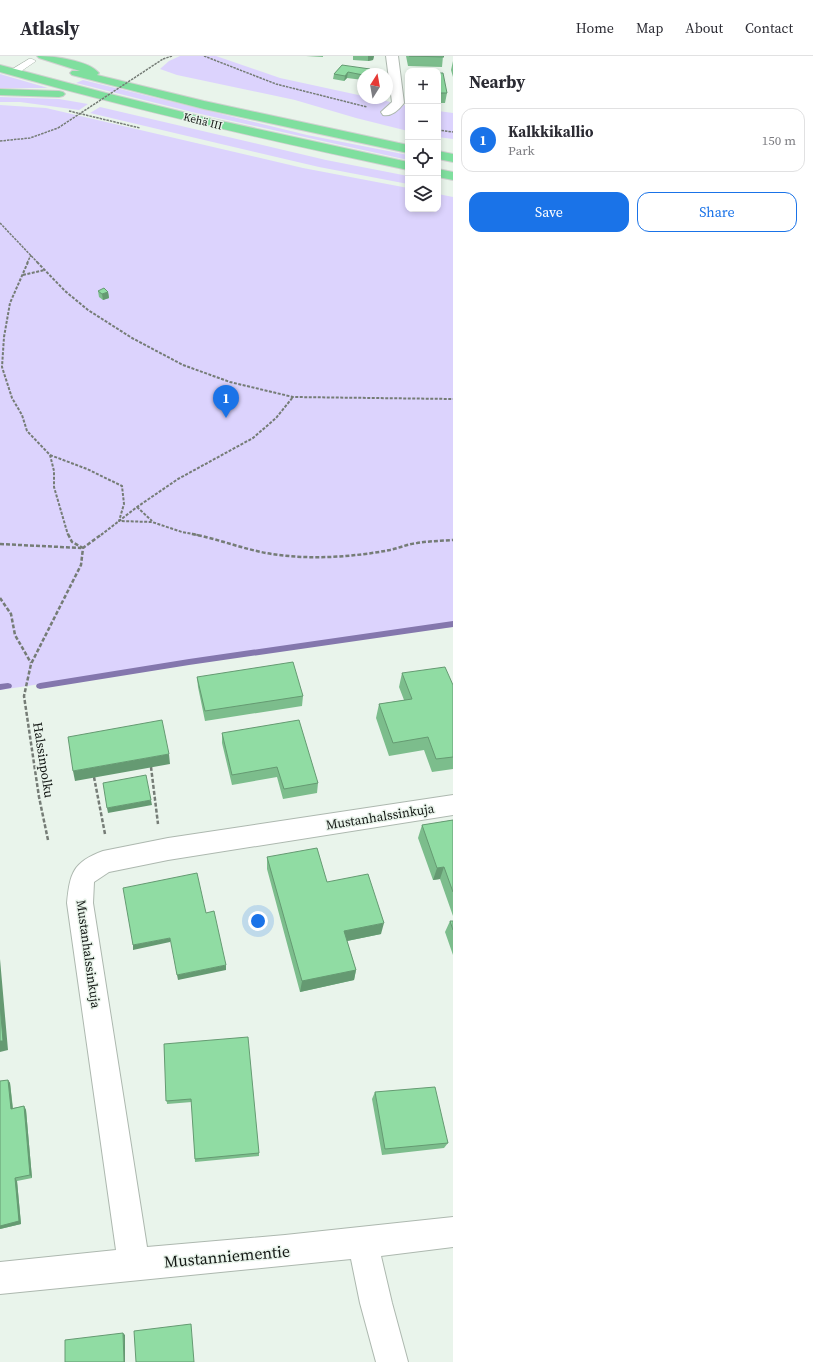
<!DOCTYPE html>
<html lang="en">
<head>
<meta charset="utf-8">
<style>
	:root { --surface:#fff; --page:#f7f7f7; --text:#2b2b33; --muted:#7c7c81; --line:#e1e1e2; --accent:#1a73e8 }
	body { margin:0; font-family:"Source Serif 4",serif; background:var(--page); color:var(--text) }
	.controls { position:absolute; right:12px; top:12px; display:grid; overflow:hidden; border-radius:8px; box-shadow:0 2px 6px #0003 }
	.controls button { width:36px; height:36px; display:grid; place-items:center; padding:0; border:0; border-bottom:1px solid var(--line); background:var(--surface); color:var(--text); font:20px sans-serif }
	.compass { position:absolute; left:357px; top:12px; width:36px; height:36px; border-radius:50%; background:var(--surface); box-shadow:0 2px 6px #0003; rotate:11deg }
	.you { position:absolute; left:258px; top:865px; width:14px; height:14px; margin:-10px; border:3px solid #fff; border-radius:50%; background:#1a73e8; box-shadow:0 0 0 6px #1a73e833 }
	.badge { display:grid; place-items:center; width:26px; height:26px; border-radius:50%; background:var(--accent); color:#fff; font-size:13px; font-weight:700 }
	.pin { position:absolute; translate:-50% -33px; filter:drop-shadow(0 1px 2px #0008) }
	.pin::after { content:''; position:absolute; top:21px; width:14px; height:12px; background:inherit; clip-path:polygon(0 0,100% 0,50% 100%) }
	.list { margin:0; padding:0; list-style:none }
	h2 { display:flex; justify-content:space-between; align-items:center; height:52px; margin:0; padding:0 16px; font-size:17px }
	h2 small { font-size:13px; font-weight:400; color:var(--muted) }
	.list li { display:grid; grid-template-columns:26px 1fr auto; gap:12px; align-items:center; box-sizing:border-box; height:64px; margin:0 8px 8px; padding:0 8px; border:1px solid var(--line); border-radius:12px }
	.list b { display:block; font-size:15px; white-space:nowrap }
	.list p { margin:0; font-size:13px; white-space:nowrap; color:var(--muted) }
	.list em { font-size:13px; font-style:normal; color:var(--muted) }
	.actions { display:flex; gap:8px; padding:12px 16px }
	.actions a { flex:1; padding:9px 0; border:1px solid var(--accent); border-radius:12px; text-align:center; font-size:14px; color:var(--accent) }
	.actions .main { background:var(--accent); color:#fff }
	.icon { flex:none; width:22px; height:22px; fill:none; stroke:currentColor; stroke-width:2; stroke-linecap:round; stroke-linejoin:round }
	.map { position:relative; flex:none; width:453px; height:1306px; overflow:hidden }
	header { display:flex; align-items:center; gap:24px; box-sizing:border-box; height:56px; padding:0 20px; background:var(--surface); border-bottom:1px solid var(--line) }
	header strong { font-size:19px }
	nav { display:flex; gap:22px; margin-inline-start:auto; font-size:14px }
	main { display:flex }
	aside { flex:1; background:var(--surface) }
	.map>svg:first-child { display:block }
</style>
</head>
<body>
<header>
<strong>Atlasly</strong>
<nav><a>Home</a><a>Map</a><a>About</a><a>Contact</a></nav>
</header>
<main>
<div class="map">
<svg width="453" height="1306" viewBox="0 0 453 1306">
	<rect width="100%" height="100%" fill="#e9f4eb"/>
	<!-- green -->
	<path fill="#dcd3fd" d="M180,0H216L280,22L363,40V42H373L408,50V75L356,62L295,44L177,19L160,13L169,5Z
		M0,18L48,32H0Z
		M83,24L307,79L408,99V104L196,57L76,27Z
		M0,41L59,43L88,48L79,54L20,46H0Z
		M0,49L46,52L303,112L408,132V153H438V138L453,141V571L309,588L0,634Z
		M100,51L326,104L408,120V128L319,111L90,57Z
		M438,55L453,57V83L438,81Z"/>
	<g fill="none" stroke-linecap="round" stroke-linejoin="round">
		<!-- stream -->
		<path fill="#8477ad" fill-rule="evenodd" d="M453,565V571L189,609L40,633L37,632L36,630L37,628L40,627L189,603Z
			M8,627L11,628L12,630L11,632L0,634V628Z"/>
		<!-- service casing -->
		<g stroke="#adb8af" stroke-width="1">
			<path id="service" d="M29,3H32L36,5L17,18H11V14Z"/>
		</g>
		<!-- minor casing -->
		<g stroke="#adb8af" stroke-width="2">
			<path id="minor" d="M386,0H398L404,47C399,54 391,61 383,59L381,56L392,46Z
				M453,739V759L168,804L109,816L94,826L93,847L147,1191L285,1179L453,1161V1191L381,1200L392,1247L408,1306H376L360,1247L351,1203L0,1238V1206L116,1194L67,847C70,817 73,806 103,795L168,782Z"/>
		</g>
		<!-- trunk casing -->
		<g stroke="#d0d0d0" stroke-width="2">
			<path id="trunk" d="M37,0C53,0 88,4 99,17L97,19L204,45L408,89V97L204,53L72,19L70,17L72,15H80L39,2Z
				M0,9L106,37L203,61L408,106V114C271,85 135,54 0,16Z
				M0,33L59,35L63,36L65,38L63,40L59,41L0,39Z
				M438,95L453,98V106L438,103Z
				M438,113L453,116V124L438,121Z"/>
		</g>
		<!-- path-far2 -->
		<path stroke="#757c76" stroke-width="1.5" stroke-dasharray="2.5 1" stroke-linecap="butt" d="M204,0L276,28L367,51
			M163,3L172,0
			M69,55L140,72
			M438,74L453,76
			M0,85L30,82L58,72
			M0,167L38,207
			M27,207L31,199"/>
		<!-- path-far1 -->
		<path stroke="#757c76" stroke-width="2" stroke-dasharray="3 1.5" stroke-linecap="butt" d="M28,206L10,247L4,281L2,311L12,342L22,359L27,375L50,399L54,415V431L68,479
			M37,206L65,235L88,254L132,282L183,309L230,326L293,341L453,343
			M23,219L45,214
			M50,399L87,413L122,430L124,448L119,465L152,466L182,476L198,479
			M137,451L152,465
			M101,479L137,451L178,423L253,382L276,362L293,341"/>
		<!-- path -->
		<path stroke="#757c76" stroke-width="2.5" stroke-dasharray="4 2" stroke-linecap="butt" d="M68,478L72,486L83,492
			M192,478C219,483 245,494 272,498C310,504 353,501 390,494C399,492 408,488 417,487C429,485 441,485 453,484
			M0,488L81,492
			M0,542L11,558L15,579L31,607
			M151,711L158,768
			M94,721L105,778
			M48,784L39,741L24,640L31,608L81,509L83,492L102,478"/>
		<!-- service -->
		<use href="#service" fill="#fff" fill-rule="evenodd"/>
		<!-- minor -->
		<use href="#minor" fill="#fff" fill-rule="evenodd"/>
		<!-- trunk -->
		<use href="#trunk" fill="#7fdf9e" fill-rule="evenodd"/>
		<!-- path-bridge -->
		<path stroke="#757c76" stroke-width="1.5" stroke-dasharray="2.5 1" stroke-linecap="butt" d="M58,72L163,3"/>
	</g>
	<!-- wall -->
	<path fill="#7cbd8c" d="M306,0H323V1Z
		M353,0H374L373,4L368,5L353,4Z
		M406,0H443L442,11L408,10Z
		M453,5V21L451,14Z
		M342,9L363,18V24L347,22L344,25L333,23L334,18Z
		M438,17L447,37L445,47H438Z
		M98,235L108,236L109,242L103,244L99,241Z
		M402,617L453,629V713L432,716L424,694L389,700L376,662L379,648L404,644L399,631Z
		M197,621L303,640L302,650L205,665L198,631Z
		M222,677L318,727L317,737L283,743L277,721L232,729L222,687Z
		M453,764V860L440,823L433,824L418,782L422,769Z
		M267,801L327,826L381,878L347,885L356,914L354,924L300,936L267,813Z
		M450,865H453V899L445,876Z
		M164,988L259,1097V1100L195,1106L192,1046L167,1048Z
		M8,1024L10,1027L13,1052L24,1050L26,1054L32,1122L17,1125L21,1168L0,1173Z
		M375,1036L448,1087L444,1092L382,1099L372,1043Z"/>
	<!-- shaded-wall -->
	<path fill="#659a72" d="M368,0H374L373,4L368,5Z
		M370,13V18H366Z
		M348,16L347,22L344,25L345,20Z
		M108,236L109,242L103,244L102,238Z
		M169,698L170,708L75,725L73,715Z
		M151,744L152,749L108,757L107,752Z
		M444,811L440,823L433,824L437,812Z
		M384,867L381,878L342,886L344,875Z
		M170,882V886L133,894V889Z
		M0,903L8,994L0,996Z
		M226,909V914L178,924L177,919Z
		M356,914L354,924L300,936L302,925Z
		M8,1024L10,1027L13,1056L11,1053Z
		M24,1050L26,1054L32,1122L30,1119Z
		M15,1122L17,1125L21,1168L0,1173V1170Z
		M123,1277L125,1279V1306H124Z"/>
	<!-- building -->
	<path fill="#90dca3" stroke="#659a72" d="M409,0H443L444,1Z
		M342,9L370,13L366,18H363V19L348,16L345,20L334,18Z
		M438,17H443L447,37H438Z
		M104,232L108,236L102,238L98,235Z
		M293,606L303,640L205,655L197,621Z
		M445,611L453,629V701L436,703L428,681L393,687L379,648L412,643L402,617Z
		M162,664L169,698L73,715L68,681Z
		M299,664L318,727L284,733L277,711L232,719L222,677Z
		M146,719L151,744L107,752L103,727Z
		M453,764V836L444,811L437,812L422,769Z
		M317,792L327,826L368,818L384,867L344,875L356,914L302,925L267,801Z
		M197,817L206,857L214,855L226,909L177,919L170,882L133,889L123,832Z
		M450,865H453V874Z
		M0,947L3,985H0Z
		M248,981L259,1097L195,1103L191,1043L166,1045L164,988Z
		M8,1024L11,1053L24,1050L30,1119L15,1122L19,1165L0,1170V1025Z
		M435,1031L448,1087L385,1093L375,1036Z
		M191,1268L194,1306H136L134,1275Z
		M123,1277L124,1306H65V1284Z"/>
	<g text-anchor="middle" stroke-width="3" stroke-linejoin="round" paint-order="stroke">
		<!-- far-street labels -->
		<g font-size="11" fill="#121613" stroke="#e9f4eb">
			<text transform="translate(203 65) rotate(14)" y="4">Kehä III</text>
		</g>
		<!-- street labels -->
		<g font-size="13" fill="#121613" stroke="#e9f4eb">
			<text transform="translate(44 704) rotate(81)" y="5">Halssinpolku</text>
			<text transform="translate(380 760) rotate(-9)" y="5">Mustanhalssinkuja</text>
			<text transform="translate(89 898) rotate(82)" y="5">Mustanhalssinkuja</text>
		</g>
		<!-- near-street labels -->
		<g font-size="16" fill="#121613" stroke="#e9f4eb">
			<text transform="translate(227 1200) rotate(-5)" y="6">Mustanniementie</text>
		</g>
	</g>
</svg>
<div class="controls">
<button>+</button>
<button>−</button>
<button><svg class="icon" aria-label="locate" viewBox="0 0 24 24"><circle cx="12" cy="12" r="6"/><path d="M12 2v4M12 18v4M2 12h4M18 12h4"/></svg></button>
<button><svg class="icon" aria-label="layers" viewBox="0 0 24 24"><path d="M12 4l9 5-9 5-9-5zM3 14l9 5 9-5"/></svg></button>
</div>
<svg class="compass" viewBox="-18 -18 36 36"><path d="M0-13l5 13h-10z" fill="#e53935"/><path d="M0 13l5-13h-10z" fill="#7c7c81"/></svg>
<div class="you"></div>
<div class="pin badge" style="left:226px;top:362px">1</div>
</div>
<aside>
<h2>Nearby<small></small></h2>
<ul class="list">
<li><span class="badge">1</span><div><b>Kalkkikallio</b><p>Park</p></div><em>150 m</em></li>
</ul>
<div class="actions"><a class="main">Save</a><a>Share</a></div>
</aside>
</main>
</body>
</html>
